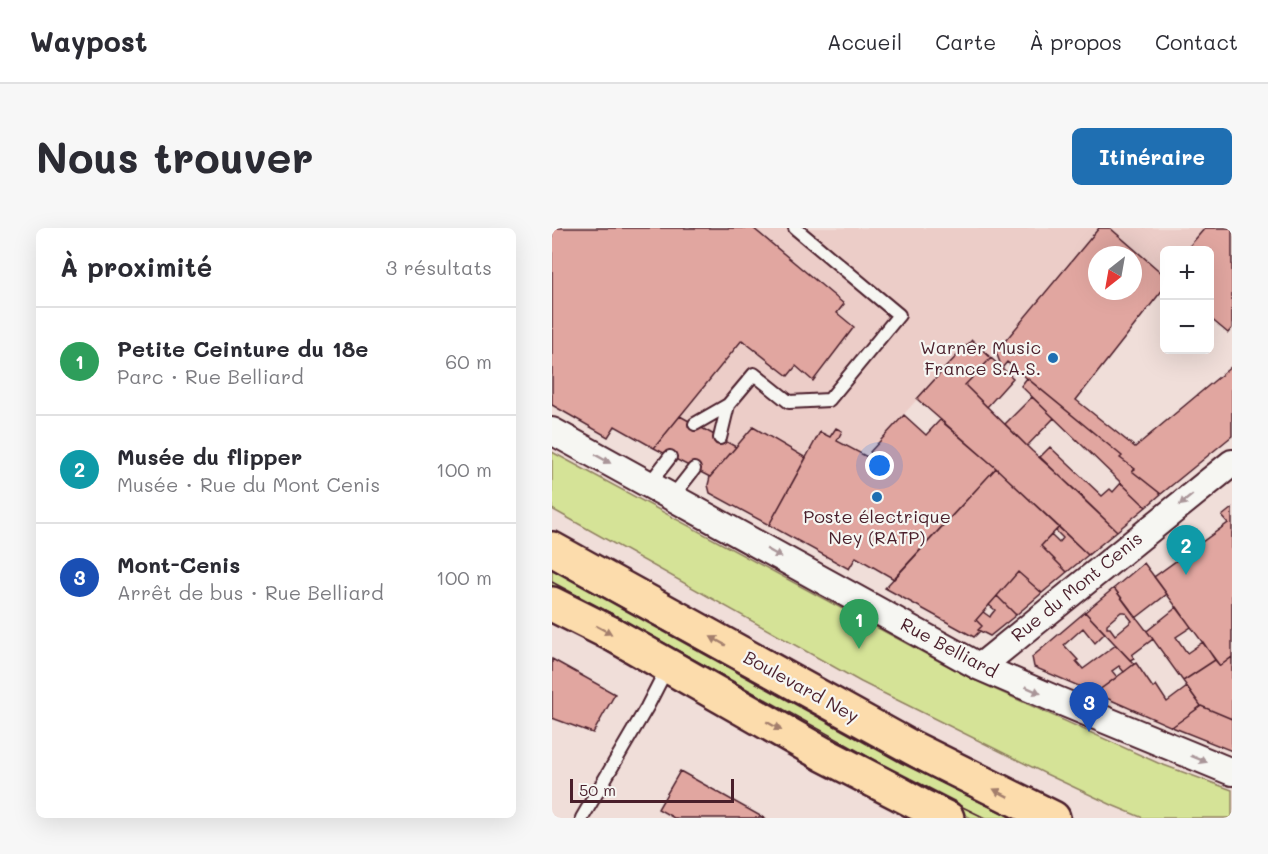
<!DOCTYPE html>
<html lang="fr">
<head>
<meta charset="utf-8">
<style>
	:root { --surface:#fff; --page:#f7f7f7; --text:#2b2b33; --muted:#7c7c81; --line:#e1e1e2; --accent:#1f6fb2 }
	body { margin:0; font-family:Mali,sans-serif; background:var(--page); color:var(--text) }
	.controls { position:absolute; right:18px; top:18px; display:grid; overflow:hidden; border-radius:9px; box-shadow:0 6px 24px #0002 }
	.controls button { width:54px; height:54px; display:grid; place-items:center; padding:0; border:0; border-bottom:2px solid var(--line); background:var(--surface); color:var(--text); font:30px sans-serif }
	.compass { position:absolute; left:536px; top:18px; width:54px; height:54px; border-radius:50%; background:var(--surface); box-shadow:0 6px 24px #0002; rotate:211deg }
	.scale { position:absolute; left:18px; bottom:15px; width:164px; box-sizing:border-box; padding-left:6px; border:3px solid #4a1f2b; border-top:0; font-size:16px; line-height:21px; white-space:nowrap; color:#4a1f2b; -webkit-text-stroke:4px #f6f6f2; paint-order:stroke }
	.you { position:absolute; left:328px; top:238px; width:21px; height:21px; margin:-15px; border:4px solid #fff; border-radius:50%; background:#1a73e8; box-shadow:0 0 0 9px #1a73e833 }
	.badge { display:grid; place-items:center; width:39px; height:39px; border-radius:50%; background:var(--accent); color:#fff; font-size:20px; font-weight:700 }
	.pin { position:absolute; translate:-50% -50px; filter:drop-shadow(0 2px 3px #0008) }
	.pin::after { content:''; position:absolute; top:32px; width:21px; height:18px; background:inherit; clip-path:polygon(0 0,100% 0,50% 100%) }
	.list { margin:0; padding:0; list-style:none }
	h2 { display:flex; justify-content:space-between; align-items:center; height:78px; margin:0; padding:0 24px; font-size:26px }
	h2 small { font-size:20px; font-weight:400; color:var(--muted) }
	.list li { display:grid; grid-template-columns:39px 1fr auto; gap:18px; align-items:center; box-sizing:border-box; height:108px; padding:0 24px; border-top:2px solid var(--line) }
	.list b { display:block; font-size:22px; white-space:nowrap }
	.list p { margin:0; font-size:20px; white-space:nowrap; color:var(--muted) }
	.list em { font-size:20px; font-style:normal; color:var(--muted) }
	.map { position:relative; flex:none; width:680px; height:590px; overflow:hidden; border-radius:9px }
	header { display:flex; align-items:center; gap:36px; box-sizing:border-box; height:84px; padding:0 30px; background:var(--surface); border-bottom:2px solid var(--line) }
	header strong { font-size:28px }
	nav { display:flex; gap:33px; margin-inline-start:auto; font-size:21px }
	.intro { display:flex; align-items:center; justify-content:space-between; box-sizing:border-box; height:144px; padding:0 36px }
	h1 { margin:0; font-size:42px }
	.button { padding:15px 27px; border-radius:9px; background:var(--accent); color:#fff; font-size:21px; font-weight:700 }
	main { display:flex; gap:36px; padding:0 36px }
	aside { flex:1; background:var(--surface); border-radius:9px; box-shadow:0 6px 24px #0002 }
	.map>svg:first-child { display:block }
</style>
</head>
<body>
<header>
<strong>Waypost</strong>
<nav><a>Accueil</a><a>Carte</a><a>À propos</a><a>Contact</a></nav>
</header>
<div class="intro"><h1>Nous trouver</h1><a class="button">Itinéraire</a></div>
<main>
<aside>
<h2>À proximité<small>3 résultats</small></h2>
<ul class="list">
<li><span class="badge" style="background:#2e9e5b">1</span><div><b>Petite Ceinture du 18e</b><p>Parc · Rue Belliard</p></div><em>60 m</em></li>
<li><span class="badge" style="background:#0f9aa8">2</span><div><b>Musée du flipper</b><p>Musée · Rue du Mont Cenis</p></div><em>100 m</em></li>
<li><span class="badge" style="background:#1a4fb4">3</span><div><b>Mont-Cenis</b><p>Arrêt de bus · Rue Belliard</p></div><em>100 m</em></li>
</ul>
</aside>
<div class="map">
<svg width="680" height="590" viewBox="0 0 680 590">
	<rect width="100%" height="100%" fill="#f0ded9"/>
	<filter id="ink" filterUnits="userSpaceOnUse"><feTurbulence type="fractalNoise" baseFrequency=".0167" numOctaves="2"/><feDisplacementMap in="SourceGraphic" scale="12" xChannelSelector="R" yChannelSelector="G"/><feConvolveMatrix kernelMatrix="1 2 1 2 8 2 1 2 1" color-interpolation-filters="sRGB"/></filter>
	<g filter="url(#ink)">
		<!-- built -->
		<path fill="#eccdc8" d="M0,0H547L439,130L420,112L394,139L319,223L322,227L317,230L285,213L290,204L284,200L278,209L268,204L254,230L201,199L158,249L64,199L56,209L0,178Z
			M558,0H653L634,22H612V47Z"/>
		<!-- green -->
		<path fill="#d5e397" stroke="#908161" stroke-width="1.5" d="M0,224L422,452L606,535L680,562V590H591L562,578L494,546L309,454L0,281Z
			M0,332L477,590H419L338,548L0,362Z"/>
		<!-- building -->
		<path fill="#e1a6a0" stroke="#4a1f2b" stroke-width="1.5" fill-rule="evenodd" d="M0,0H201L292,76L285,85L302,99L261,153L244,138L236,148L190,112L102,220L63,198L56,209L0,177Z
			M547,0H558L612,47V60L524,172L583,219L680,138V208L609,266L580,243L583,241L568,230L570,228L455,134L450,140L444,124ZM545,27H581V63H545Z
			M653,0H680V100L676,105L658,90V22H634Z
			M420,112L439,130L413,157L480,223L532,270L531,271L565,303L536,327L444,240L365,171L394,139Z
			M439,130L461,150L435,179L413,157Z
			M475,150L570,228L568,230L583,241L580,243L609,266L594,279L469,158Z
			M480,169L502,190L475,218L453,196Z
			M352,187L374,207L388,192L444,240L342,351L304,329L297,341L217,297L268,204L278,209L284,200L290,203L285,213L317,230L322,227L318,224Z
			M128,188L184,219L158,249L102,220Z
			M201,199L254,230L217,297L158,265L156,257L158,249Z
			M498,219L550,268L558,261L561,264L569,255L594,279L565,303L488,229Z
			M444,240L507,299L489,318L515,344L490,365L466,344L424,392L430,398L426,402L428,403L422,409L333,360Z
			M680,280V429L668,438L602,349L676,295L670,288Z
			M507,299L536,327L515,344L489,318L499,307L507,315L511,310L504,303Z
			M592,335L615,366L584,390L562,360Z
			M466,344L490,365L464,387L445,368Z
			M562,360L601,411L580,427L582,430L578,432L533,384ZM569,384H573L580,393L563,407L558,400H555V396Z
			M445,368L464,387L438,408L426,402L430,398L424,392L431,384L438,389L439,387L443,382L437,377Z
			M625,379L639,399L624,409L635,425L651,414L663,432L631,453L595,403Z
			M533,384L553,405L543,415L531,400L512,417L526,432L524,433L531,441L564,417L582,436L572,444L567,438L560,443L565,449L543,465L482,439L480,429Z
			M680,429V491L649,478L631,453L663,432L668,438Z
			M0,431L63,466L41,505L0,490Z
			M584,435L601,460L604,457L615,474L635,459L649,478L620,499L543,465Z
			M649,478L680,491V523L620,499Z
			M128,543L212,590H122L106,581Z"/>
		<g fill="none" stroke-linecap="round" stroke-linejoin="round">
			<!-- service casing -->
			<g stroke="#4a1f2b" stroke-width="16">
				<path id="service" d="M143,196L176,177L202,146L237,174L277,172L347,87L243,0
					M168,210L176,177
					M97,256L118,229
					M120,269L142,241
					M30,590L95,479L115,440"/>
			</g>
			<!-- minor casing -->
			<g stroke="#4a1f2b" stroke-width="30">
				<path id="minor" d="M0,203L428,439L505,472L680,544
					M428,439L680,235"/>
			</g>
			<!-- primary casing -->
			<g stroke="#4a1f2b" stroke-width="38">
				<path id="primary" d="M0,321L356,518L501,590
					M0,376L62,407L271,526L395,590"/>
			</g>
			<!-- service -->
			<use href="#service" stroke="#f6f6f2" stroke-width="12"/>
			<!-- minor -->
			<use href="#minor" stroke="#f6f6f2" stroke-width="26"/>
			<!-- primary -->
			<use href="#primary" stroke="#fcdcac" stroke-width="33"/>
			<!-- tram -->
			<path stroke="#4a1f2b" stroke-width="1.5" d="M0,341L380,550L461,590
				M0,354L64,388L378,563L433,590"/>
		</g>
		<!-- one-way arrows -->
		<defs><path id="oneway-solid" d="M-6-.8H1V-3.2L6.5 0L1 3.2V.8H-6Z" transform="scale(1.5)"/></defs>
		<g fill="#a99598">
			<use href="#oneway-solid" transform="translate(51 231) rotate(29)"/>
			<use href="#oneway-solid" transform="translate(634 272) rotate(141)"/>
			<use href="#oneway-solid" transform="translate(222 325) rotate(29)"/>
			<use href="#oneway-solid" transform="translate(481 462) rotate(24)"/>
			<use href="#oneway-solid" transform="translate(647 531) rotate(22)"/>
		</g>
		<g fill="#a37e6c">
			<use href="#oneway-solid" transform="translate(52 402) rotate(28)"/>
			<use href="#oneway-solid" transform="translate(166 413) rotate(-151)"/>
			<use href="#oneway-solid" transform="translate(222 498) rotate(30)"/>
			<use href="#oneway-solid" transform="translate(449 565) rotate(-153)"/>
		</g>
	</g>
	<!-- markers -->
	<g fill="#1f6fb2" stroke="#f6f6f2" stroke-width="2">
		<circle cx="501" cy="130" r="6"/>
		<circle cx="325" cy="269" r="6"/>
	</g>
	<g text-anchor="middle" stroke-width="4.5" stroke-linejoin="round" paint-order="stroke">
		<!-- poi labels -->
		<g font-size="18" fill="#4a1f2b" stroke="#f6f6f2" text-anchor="end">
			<text x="489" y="126">Warner Music<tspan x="489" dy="21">France S.A.S.</tspan></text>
			<text x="325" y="295" text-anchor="middle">Poste électrique<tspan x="325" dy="21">Ney (RATP)</tspan></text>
		</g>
		<!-- street labels -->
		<g font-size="18" fill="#4a1f2b" stroke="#f6f6f2">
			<text transform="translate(525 359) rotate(-39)" y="6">Rue du Mont Cenis</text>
			<text transform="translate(397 420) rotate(28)" y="6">Rue Belliard</text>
			<text transform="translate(249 459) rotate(29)" y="6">Boulevard Ney</text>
		</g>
	</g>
</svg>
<div class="controls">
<button>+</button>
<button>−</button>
</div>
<svg class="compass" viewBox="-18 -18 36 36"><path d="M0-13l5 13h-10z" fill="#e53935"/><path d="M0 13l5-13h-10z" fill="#7c7c81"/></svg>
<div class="scale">50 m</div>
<div class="you"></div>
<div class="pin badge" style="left:307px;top:421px;background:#2e9e5b">1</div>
<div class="pin badge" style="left:634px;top:347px;background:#0f9aa8">2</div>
<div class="pin badge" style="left:537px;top:504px;background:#1a4fb4">3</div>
</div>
</main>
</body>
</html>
